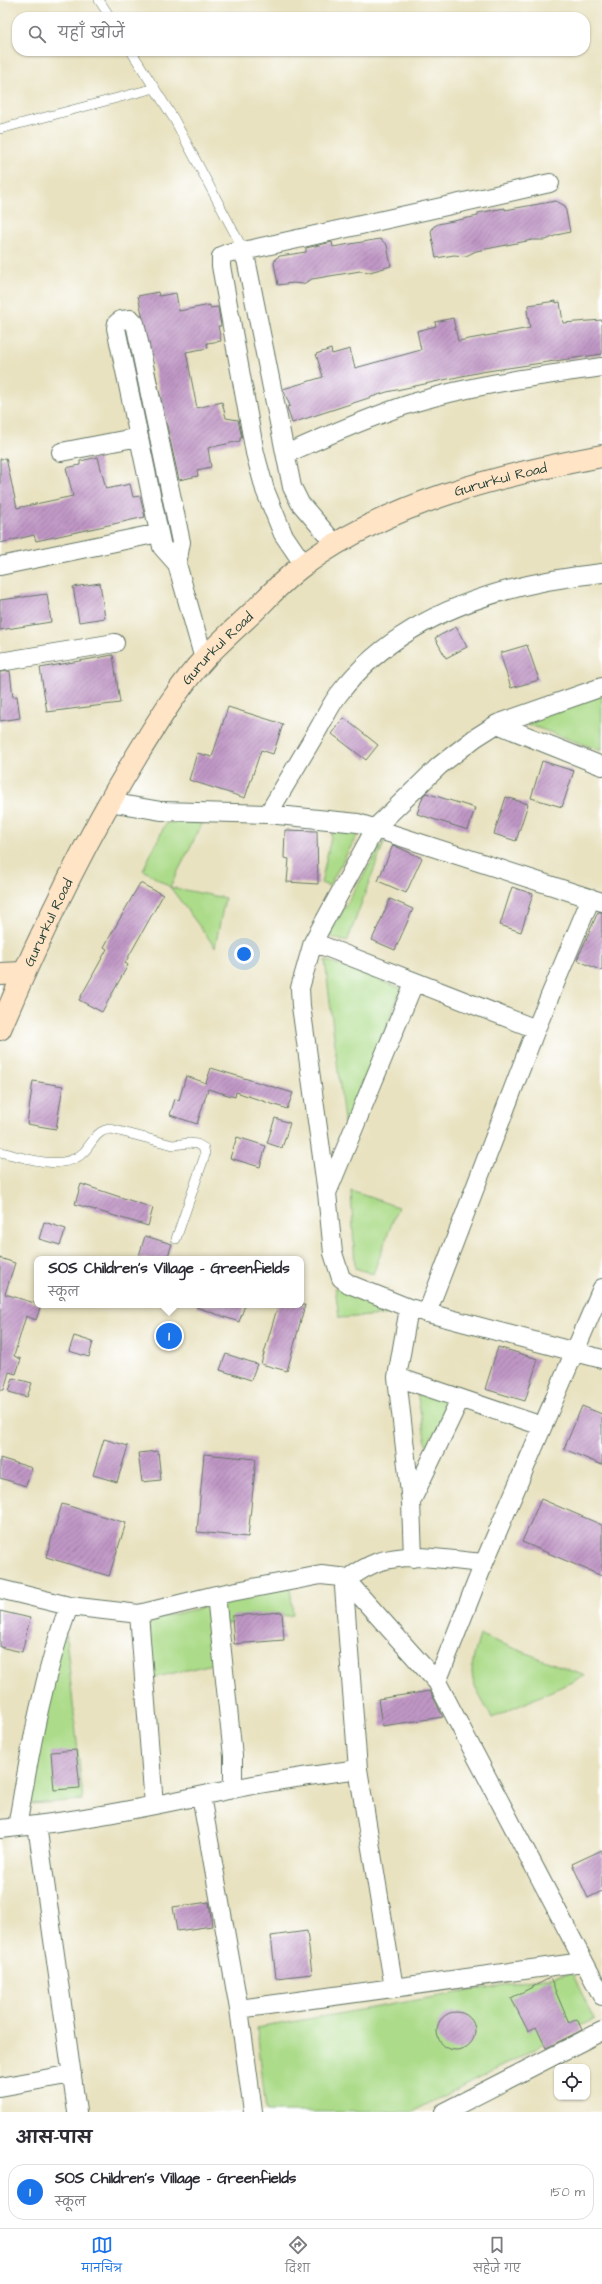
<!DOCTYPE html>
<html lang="hi">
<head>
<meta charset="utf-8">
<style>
	:root { --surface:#fff; --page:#f7f7f7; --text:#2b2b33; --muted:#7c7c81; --line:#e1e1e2; --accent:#1a73e8 }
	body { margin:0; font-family:"Architects Daughter","Playpen Sans Deva",sans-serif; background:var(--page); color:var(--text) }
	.controls { position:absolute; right:12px; bottom:12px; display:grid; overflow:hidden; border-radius:8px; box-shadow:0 1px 3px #0004 }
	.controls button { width:36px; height:36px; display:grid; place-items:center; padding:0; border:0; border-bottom:1px solid var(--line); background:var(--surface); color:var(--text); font:20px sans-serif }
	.you { position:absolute; left:244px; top:954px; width:14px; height:14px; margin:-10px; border:3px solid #fff; border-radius:50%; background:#1a73e8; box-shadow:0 0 0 6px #1a73e833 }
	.badge { display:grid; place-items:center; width:26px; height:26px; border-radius:50%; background:var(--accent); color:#fff; font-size:13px; font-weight:700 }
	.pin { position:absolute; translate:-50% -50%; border:2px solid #fff; box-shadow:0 1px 4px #0006 }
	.popup { position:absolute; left:34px; top:1256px; width:270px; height:52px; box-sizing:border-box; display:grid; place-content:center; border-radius:8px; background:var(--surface); filter:drop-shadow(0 1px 3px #0005); font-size:13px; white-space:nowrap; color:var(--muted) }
	.popup b { font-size:15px; color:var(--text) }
	.popup::after { content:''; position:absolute; left:50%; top:100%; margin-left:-8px; border:8px solid transparent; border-top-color:var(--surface) }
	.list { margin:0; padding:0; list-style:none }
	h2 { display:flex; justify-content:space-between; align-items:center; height:52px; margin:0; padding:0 16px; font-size:17px }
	h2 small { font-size:13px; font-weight:400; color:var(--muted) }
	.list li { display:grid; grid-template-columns:26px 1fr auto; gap:12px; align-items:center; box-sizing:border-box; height:56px; margin:0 8px 8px; padding:0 8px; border:1px solid var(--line); border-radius:16px }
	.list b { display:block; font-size:15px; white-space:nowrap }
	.list p { margin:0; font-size:13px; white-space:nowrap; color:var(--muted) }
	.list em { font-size:13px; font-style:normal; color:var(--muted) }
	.icon { flex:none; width:22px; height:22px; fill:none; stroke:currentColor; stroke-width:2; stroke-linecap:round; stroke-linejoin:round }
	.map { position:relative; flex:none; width:602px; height:2112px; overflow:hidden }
	.search { position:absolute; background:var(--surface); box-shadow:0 1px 3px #0004; left:12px; right:12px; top:12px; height:44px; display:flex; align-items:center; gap:10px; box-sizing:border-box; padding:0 14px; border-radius:16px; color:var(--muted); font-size:15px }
	.sheet { height:116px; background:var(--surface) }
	nav { display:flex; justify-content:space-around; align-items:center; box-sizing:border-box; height:56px; border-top:1px solid var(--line); background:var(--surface); font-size:11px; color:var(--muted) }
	nav a { display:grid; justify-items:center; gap:2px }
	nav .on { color:var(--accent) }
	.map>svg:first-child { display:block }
</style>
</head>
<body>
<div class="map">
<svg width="602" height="2112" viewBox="0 0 602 2112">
	<defs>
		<pattern id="building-hatch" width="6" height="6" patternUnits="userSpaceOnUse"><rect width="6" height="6" fill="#bf96c5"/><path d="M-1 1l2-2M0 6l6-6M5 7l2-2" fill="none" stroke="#9b7ca1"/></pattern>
	</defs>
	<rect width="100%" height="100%" fill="#fff"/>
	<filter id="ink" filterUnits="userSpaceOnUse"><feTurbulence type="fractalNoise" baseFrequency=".025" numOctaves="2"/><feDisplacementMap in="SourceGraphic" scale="8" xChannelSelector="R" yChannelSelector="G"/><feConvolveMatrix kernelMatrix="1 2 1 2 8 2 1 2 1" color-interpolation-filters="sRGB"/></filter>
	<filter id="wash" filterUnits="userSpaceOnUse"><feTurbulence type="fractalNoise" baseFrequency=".012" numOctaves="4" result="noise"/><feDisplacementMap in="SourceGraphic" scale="16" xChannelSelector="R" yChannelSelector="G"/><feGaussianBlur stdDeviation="0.9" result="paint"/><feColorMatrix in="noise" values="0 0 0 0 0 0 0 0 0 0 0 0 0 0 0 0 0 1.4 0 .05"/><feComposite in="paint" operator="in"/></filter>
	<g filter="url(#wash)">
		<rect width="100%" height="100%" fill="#e8e2c0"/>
		<!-- green -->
		<path fill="#acdb89" stroke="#668c5e" d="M602,694V751L516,720Z
			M203,822L170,887L225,898L215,947L170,887L143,870L166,823Z
			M333,828L359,832L329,886L321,883Z
			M386,837L347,942L328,936Z
			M325,960L401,988L346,1138Z
			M351,1191L398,1207L373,1274L355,1268Z
			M335,1287L385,1305L386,1315L339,1318Z
			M416,1387L453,1398L428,1455Z
			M290,1586L293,1615L213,1625L217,1663L152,1678L146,1621Z
			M64,1617L83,1800L17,1805Z
			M480,1635L585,1676L492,1718C471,1680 466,1679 480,1635Z
			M572,1973L594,2019L412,2112H266L257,2028Z"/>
		<g id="blocks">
			<!-- building -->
			<path fill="url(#building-hatch)" d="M556,201L565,206L570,232L557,235L546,240H532L476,251L466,256L454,255L436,258L431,232L433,227L438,224L478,216V213L505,208V210Z
				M380,239L387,245L391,266L370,272L360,271L312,279L303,284L293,283L278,285L274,263L276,258L280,256L306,252V248L332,242L333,247Z
				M158,292L159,296L176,293L179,311L210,305V308L218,307L221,326H218L221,341L207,343L208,348L186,352L197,408L222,402L226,418L238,420L242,438H240V441L208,448L211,467L197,470L198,476L179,480L138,296Z
				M556,301V303L560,302L563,323L602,320V354L481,372L387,392L292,423L287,407L290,406L283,389L323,377L316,354L331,349L332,354L350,349L355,368L421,350L417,331L436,326L435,322L453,318L458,341L530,328L527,310L529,309V305Z
				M98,457L106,489L130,484L133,497L140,496L145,517L36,541L34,535L0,543V459L6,458L17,508L73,496L66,468L80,465V461Z
				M100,583L105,618L79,622L73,587Z
				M47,594L51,622L0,630V600Z
				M456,627L467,647L446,658L435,638Z
				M527,645L539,680L511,688L500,653Z
				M113,655L120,703L47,712L40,668Z
				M10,671L13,697L17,696L20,718L0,721V672Z
				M228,707L283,724L273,754L261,750L245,798L189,780L197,753L212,757Z
				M344,718L378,745L366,760L332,734Z
				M542,761L574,771L562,807L531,798Z
				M426,793L475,808L468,830L417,814L423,796Z
				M506,797L528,804L516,841L494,834Z
				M285,830L317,831L318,884L287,882L289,859L284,858Z
				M393,845L422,858L406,893L378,881Z
				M140,883L163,895L125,963L128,965L102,1012L79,1000L107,949L104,947Z
				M512,887L533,894L521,932L500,925Z
				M390,899L413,909L395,950L372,940Z
				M598,912H602V971L577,960Z
				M211,1068L293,1093L287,1109L236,1092L235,1097L208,1089L197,1124L170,1115L175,1099L179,1100L186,1076L206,1083Z
				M33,1081L63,1086L56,1129L27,1124Z
				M275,1118L290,1123L282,1148L267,1143Z
				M237,1137L266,1146L260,1167L230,1158Z
				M81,1184L153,1208L148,1226L75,1204Z
				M44,1222L66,1229L60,1245L39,1239Z
				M145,1236L172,1244L167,1259H138Z
				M0,1258L15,1263L5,1294L41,1305L36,1320L26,1316L14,1356L21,1359L16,1374L9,1372L4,1390H0Z
				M197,1305H245L239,1322L196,1307Z
				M278,1305H305L287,1371L261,1364Z
				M74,1336L93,1342L89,1357L69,1351Z
				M498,1347L538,1359L525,1401L485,1389Z
				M226,1354L257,1364L251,1380L220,1370Z
				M13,1378L32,1383L27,1397L9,1392Z
				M582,1406L602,1414V1465L564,1449Z
				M104,1439L128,1446L117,1482L93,1475Z
				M158,1451L161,1480L142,1482L138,1453Z
				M204,1454L256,1459L248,1537L197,1532Z
				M0,1458L32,1468L26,1486L0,1478Z
				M541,1499L602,1525V1576L522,1542Z
				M62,1504L126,1523L109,1576L46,1557Z
				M0,1611L30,1618L22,1652L0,1647Z
				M282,1612L284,1640L234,1644L232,1616Z
				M430,1691L443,1717L382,1726L378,1699Z
				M76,1750L80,1788L54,1790L51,1752Z
				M602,1850V1891L588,1898L572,1864Z
				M209,1902L212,1926L177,1931L173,1907Z
				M307,1931L312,1974L276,1978L271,1936Z
				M550,1978L569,2023L577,2019L582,2030L546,2048L536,2027L528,2031L511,1998Z
				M437 2031a19 19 0 1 1 38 0a19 19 0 1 1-38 0Z"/>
		</g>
	</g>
	<g filter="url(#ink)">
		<use href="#blocks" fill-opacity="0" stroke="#657765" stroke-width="1"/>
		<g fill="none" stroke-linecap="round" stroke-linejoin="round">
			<!-- lane casing -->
			<g stroke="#657765" stroke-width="10">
				<path id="lane" d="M99,0L110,17
					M131,51L174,119L244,251
					M0,129L155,88
					M0,1152C24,1157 63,1173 84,1152C93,1142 96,1130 111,1129L173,1145L189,1143L197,1144L204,1148L205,1155L176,1239"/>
			</g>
			<!-- street casing -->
			<g stroke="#657765" stroke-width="20">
				<path id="street" d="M239,252L550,183
					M61,452L139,437
					M286,454C328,435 371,416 416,402C476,384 540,376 602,367
					M177,564L181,542L135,323L131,319L121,320L117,323L116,328L162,547L177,564L204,659
					M304,565L283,534L265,490L255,453L221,266V257L225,254L235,251L242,254L246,259L292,487L300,503L336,545
					M0,566L159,533
					M0,662L115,643
					M602,687L497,724L475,738L439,766L376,827L313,942L300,988L301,1006L327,1193L333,1253L341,1278L349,1284L409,1308L602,1359
					M497,724L602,766
					M109,802L161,811L268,814L358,823L602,902
					M268,814C284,787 300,760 316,733C324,720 330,705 339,694C401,613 506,583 602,573
					M313,942L536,1029
					M327,1193L414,983
					M409,1308L397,1377L411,1502L413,1558
					M427,1313L536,1029L591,898
					M397,1377L542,1426
					M411,1502L460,1399
					M0,1589L69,1606L139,1614L216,1595L321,1575L340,1577L346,1580L437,1682L602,1996
					M216,1595L233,1756V1789
					M139,1614L154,1805
					M437,1682L484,1563L602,1288
					M201,1796L239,2009L253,2112
					M37,1825L77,2112
					M17,1827C30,1752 42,1678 69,1606
					M0,1829C78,1822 156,1805 233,1789C274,1780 317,1775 358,1769
					M394,1988L358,1769L344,1587L346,1580C356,1573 367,1566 378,1562C411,1551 451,1561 484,1563
					M239,2009L583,1962
					M0,2087L72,2074
					M444,2112L602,2031"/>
			</g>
			<!-- secondary casing -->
			<g stroke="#657765" stroke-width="24">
				<g id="secondary">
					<path d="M0,974L24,973"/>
					<path id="s1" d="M0,1029C40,934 85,840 139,752C159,720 179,686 205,658C220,642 237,627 253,612C269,596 286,577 305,564C391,502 499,475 602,456"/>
				</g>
			</g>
			<!-- lane -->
			<use href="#lane" stroke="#fff" stroke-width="9"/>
			<!-- street -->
			<use href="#street" stroke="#fff" stroke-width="18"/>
			<!-- secondary -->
			<use href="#secondary" stroke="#ffe4c6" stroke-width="22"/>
		</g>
	</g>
	<g text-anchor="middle" stroke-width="3.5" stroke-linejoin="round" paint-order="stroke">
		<!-- street labels -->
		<g font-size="14" fill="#1f3d34" stroke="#fff">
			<text dy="5" stroke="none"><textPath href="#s1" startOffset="777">Gururkul Road</textPath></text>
			<text dy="5" stroke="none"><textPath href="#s1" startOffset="441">Gururkul Road</textPath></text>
			<text dy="5" stroke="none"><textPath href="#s1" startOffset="117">Gururkul Road</textPath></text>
		</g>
	</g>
</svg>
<div class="controls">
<button><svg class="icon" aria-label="locate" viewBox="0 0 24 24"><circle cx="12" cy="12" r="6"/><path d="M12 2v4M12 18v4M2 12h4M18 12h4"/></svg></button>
</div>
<div class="you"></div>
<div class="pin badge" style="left:169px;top:1336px">1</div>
<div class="popup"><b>SOS Children's Village - Greenfields</b>स्कूल</div>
<div class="search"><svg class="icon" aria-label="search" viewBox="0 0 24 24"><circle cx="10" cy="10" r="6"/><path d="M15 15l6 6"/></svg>यहाँ खोजें</div>
</div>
<section class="sheet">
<h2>आस-पास<small></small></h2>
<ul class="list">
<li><span class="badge">1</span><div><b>SOS Children's Village - Greenfields</b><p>स्कूल</p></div><em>150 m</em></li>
</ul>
</section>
<nav>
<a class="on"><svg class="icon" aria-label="map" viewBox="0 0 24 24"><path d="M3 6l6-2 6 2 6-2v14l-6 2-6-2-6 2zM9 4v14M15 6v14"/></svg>मानचित्र</a>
<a><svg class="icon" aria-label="directions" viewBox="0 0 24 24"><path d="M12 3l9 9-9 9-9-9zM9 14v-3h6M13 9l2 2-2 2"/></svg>दिशा</a>
<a><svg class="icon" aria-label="saved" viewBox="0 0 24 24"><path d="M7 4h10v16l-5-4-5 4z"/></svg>सहेजे गए</a>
</nav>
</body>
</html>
